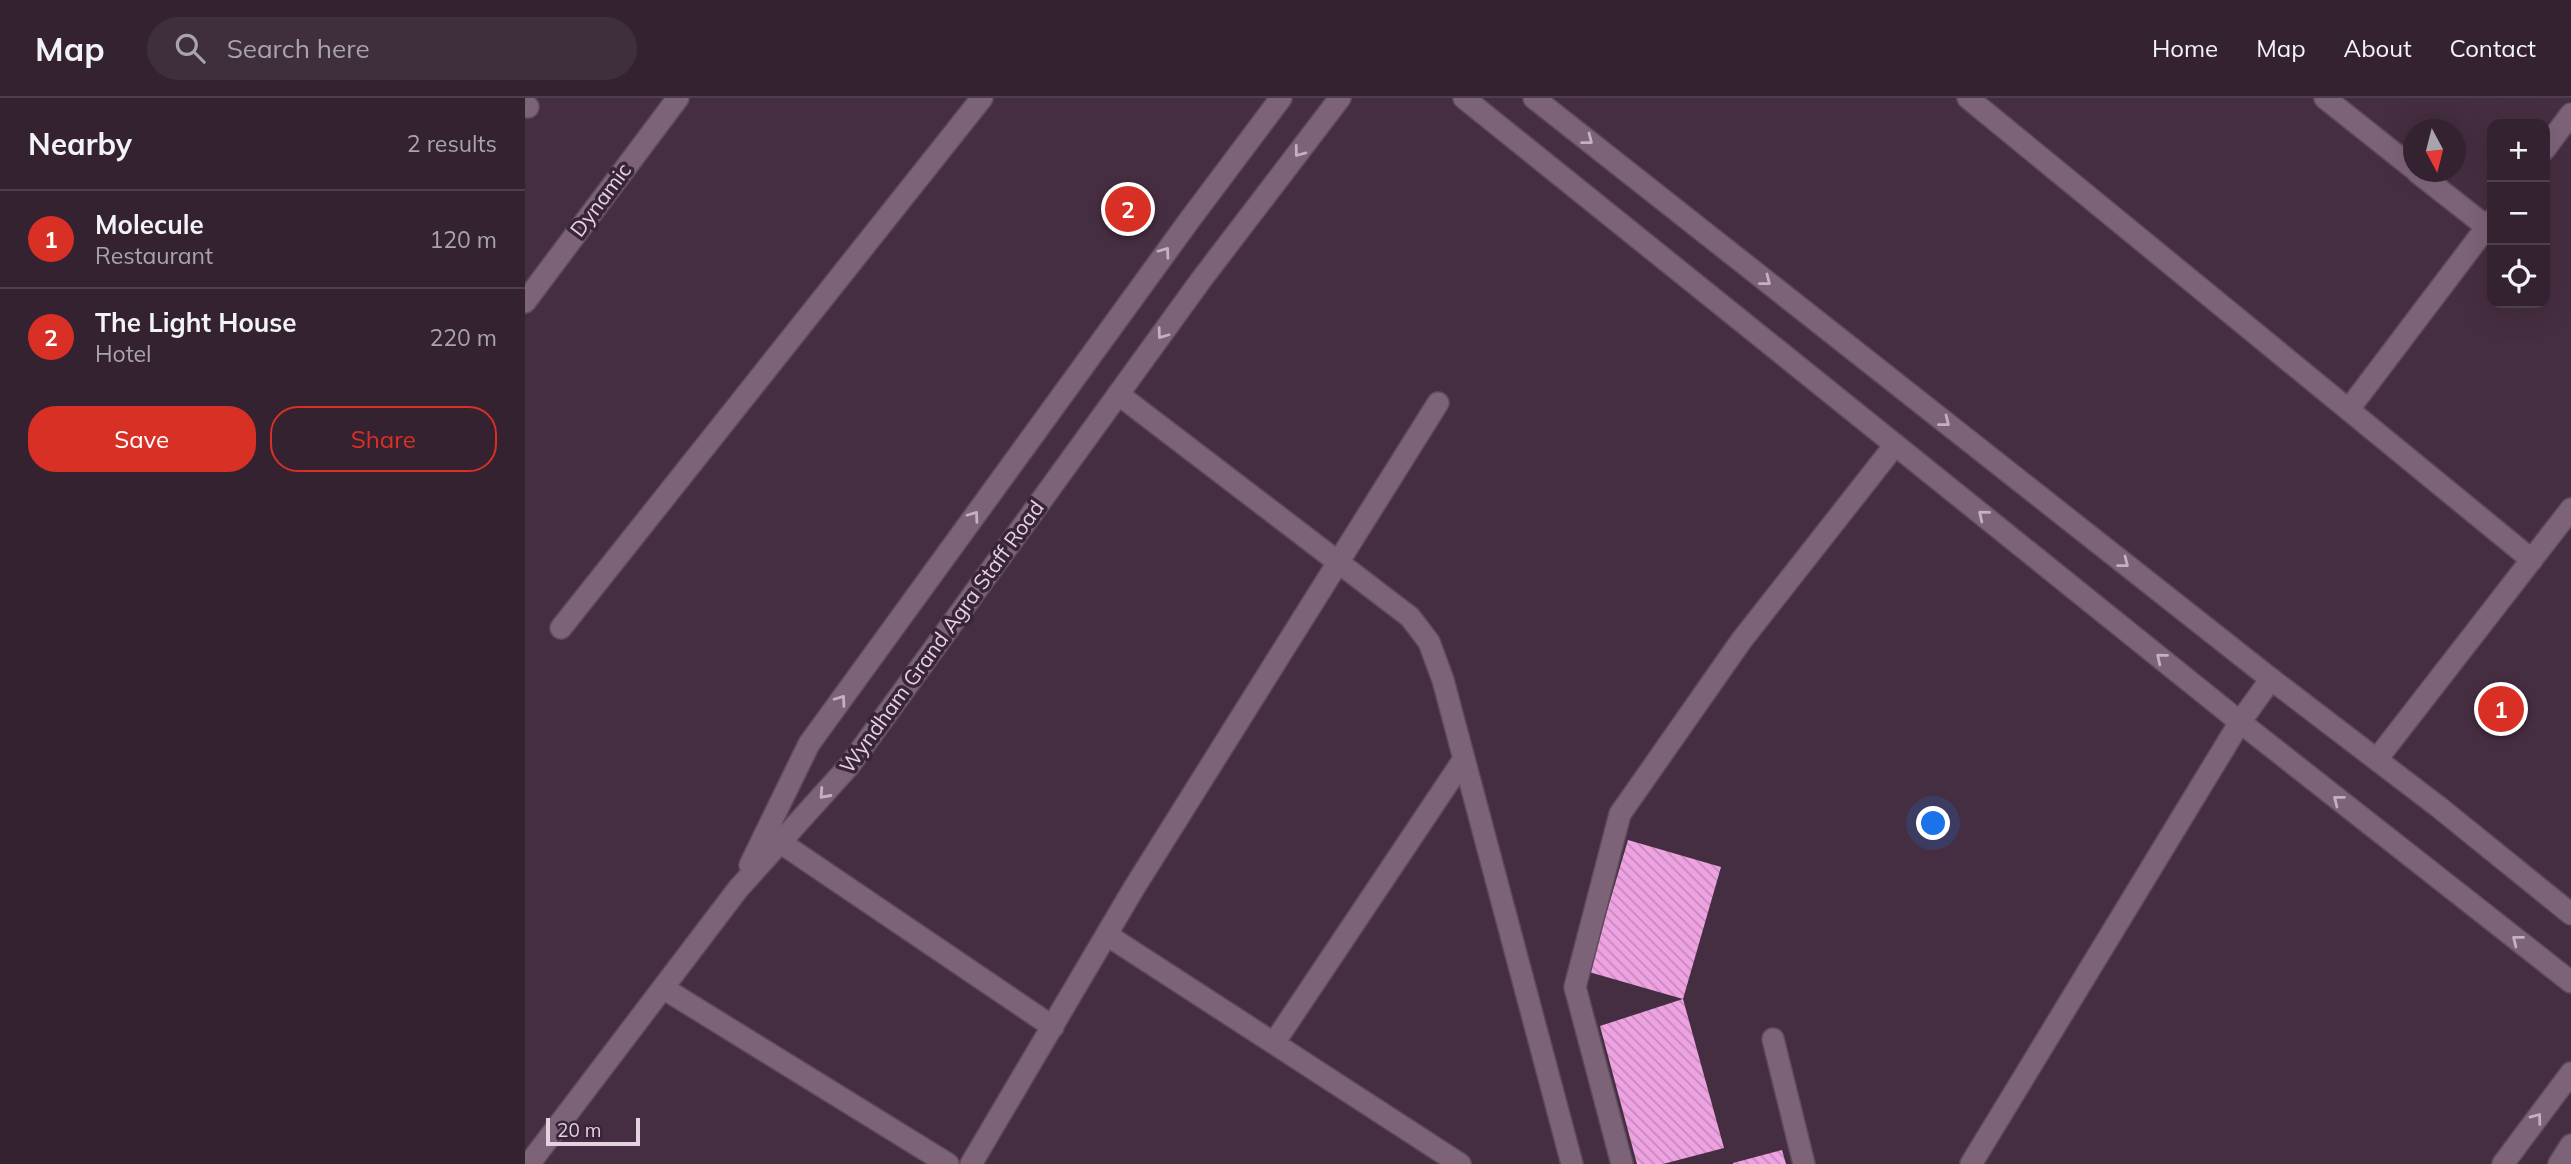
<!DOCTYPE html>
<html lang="en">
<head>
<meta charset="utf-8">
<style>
	:root { --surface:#342231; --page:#3f2f3d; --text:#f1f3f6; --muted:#a9a4ab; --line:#4e3f4d; --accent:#d93025 }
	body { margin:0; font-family:Mulish,sans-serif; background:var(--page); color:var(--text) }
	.controls { position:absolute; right:21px; top:21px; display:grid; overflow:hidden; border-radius:14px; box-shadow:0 7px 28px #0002 }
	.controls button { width:63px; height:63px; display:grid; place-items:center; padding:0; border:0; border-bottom:2px solid var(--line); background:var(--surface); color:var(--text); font:35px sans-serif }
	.compass { position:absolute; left:1878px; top:21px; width:63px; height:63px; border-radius:50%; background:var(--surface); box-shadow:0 7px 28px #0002; rotate:173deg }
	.scale { position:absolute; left:21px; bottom:18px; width:94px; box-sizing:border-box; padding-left:7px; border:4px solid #e2d3df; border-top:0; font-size:19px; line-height:24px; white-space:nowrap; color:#e2d3df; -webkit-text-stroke:5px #3a2437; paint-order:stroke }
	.you { position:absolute; left:1409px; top:726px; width:24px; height:24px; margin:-18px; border:5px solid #fff; border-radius:50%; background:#1a73e8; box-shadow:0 0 0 10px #1a73e833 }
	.badge { display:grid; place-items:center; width:46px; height:46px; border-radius:50%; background:var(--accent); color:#fff; font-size:23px; font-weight:700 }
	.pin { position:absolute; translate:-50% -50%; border:4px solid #fff; box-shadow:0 2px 7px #0006 }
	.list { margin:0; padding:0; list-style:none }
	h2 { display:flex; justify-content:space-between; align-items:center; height:91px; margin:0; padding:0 28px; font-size:30px }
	h2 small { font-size:23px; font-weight:400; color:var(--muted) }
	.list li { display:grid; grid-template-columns:46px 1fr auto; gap:21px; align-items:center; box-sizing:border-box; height:98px; padding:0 28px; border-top:2px solid var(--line) }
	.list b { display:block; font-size:26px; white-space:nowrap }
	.list p { margin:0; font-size:23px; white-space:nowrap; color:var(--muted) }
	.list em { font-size:23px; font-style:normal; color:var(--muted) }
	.actions { display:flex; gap:14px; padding:21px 28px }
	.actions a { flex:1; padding:16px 0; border:2px solid var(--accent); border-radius:28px; text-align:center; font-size:24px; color:var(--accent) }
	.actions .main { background:var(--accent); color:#fff }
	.icon { flex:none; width:38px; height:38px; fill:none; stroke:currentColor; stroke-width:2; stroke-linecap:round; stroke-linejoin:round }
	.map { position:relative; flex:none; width:2046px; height:1066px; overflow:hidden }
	header { display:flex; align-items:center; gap:42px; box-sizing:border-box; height:98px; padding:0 35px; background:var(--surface); border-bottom:2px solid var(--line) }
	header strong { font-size:33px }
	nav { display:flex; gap:38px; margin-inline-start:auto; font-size:24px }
	.search { width:490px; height:63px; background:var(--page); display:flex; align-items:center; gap:18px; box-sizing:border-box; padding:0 24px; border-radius:38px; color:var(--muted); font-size:26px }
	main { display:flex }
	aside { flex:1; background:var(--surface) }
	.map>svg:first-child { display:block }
</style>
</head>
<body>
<header>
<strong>Map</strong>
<div class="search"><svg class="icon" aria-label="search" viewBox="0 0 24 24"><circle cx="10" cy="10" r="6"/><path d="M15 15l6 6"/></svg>Search here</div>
<nav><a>Home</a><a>Map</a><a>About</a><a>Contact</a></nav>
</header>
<main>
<aside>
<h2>Nearby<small>2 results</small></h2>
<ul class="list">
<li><span class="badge">1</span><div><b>Molecule</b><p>Restaurant</p></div><em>120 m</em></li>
<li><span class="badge">2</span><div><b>The Light House</b><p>Hotel</p></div><em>220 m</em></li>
</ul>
<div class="actions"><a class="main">Save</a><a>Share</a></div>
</aside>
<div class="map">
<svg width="2046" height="1066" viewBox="0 0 2046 1066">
	<defs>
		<pattern id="building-back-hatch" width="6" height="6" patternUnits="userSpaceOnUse" patternTransform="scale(1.75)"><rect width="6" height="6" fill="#eea2e2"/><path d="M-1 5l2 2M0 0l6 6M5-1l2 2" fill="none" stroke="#c489ba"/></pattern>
	</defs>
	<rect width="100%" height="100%" fill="#452e41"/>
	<!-- building -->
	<path fill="url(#building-back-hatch)" d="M1103,742L1196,769L1158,901L1199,1050L1138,1066H1112L1075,928L1158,901L1064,874Z
		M1257,1052L1261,1066H1208V1065Z"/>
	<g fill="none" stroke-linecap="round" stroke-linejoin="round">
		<!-- street casing -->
		<g stroke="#5e4a5b" stroke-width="24">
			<path id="street" d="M1443,0L2007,462
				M1800,0L1888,70
				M0,6L3,9
				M2020,51L2046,16
				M1892,74L1962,129
				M0,204L153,0
				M593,296L885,519L904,544L918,582L1047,1066
				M1824,311L1967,122
				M36,530L457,0
				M1852,661L2046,411
				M246,738L528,929
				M225,767L284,646L666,120L756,0
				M582,837L935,1066
				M138,890L423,1066
				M1248,941L1279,1066
				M749,945L939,661
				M4,1066L213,791L324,668L676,182L815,0
				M446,1066L609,790L913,305
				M1097,1066L1050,889L1095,716L1216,543L1370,347
				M1446,1066L1715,624L1746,581
				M1978,1066L2046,975
				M2034,1066L2046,1047"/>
		</g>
		<!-- secondary casing -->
		<g stroke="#5e4a5b" stroke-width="24">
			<path id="secondary" d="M939,0L1715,624L2046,884
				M1009,0L1746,581L1915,710L2046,816"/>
		</g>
		<!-- street -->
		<use href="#street" stroke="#7d6378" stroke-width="21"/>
		<!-- secondary -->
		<use href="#secondary" stroke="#7d6378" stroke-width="21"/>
	</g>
	<!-- one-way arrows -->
	<defs><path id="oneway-chevron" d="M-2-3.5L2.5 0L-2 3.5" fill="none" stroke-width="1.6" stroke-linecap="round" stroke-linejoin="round" transform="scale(1.75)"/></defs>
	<g stroke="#c4b1c0">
		<use href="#oneway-chevron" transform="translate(1063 42) rotate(38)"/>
		<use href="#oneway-chevron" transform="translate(774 54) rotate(127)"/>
		<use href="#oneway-chevron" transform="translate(640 154) rotate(-54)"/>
		<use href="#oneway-chevron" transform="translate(1241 183) rotate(38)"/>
		<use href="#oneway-chevron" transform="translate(637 236) rotate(126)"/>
		<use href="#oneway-chevron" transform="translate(1420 324) rotate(38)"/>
		<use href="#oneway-chevron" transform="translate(1458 417) rotate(-141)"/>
		<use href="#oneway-chevron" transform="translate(449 418) rotate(-54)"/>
		<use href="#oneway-chevron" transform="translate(1599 465) rotate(38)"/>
		<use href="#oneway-chevron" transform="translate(1636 560) rotate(-141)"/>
		<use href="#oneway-chevron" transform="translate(316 602) rotate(-54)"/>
		<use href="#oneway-chevron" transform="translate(299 696) rotate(132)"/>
		<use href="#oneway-chevron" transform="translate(1813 702) rotate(-142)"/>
		<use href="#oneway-chevron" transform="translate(1992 842) rotate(-142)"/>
		<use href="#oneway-chevron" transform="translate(2012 1020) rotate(-53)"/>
	</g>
	<g text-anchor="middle" stroke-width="7" stroke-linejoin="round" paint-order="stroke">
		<!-- street labels -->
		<g font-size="21" fill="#e2d3df" stroke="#3a2437">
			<text transform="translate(76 102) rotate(-53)" y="7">Dynamic</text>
			<text transform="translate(417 539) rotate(-54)" y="7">Wyndham Grand Agra Staff Road</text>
		</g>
	</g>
</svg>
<div class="controls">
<button>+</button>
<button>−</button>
<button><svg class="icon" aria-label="locate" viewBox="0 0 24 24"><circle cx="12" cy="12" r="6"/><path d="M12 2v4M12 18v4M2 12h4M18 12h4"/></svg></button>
</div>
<svg class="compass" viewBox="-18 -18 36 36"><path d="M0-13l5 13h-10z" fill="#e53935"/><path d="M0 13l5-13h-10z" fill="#a9a4ab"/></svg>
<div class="scale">20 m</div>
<div class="you"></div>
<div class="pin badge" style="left:1976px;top:611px">1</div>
<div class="pin badge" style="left:603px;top:111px">2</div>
</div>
</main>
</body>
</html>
